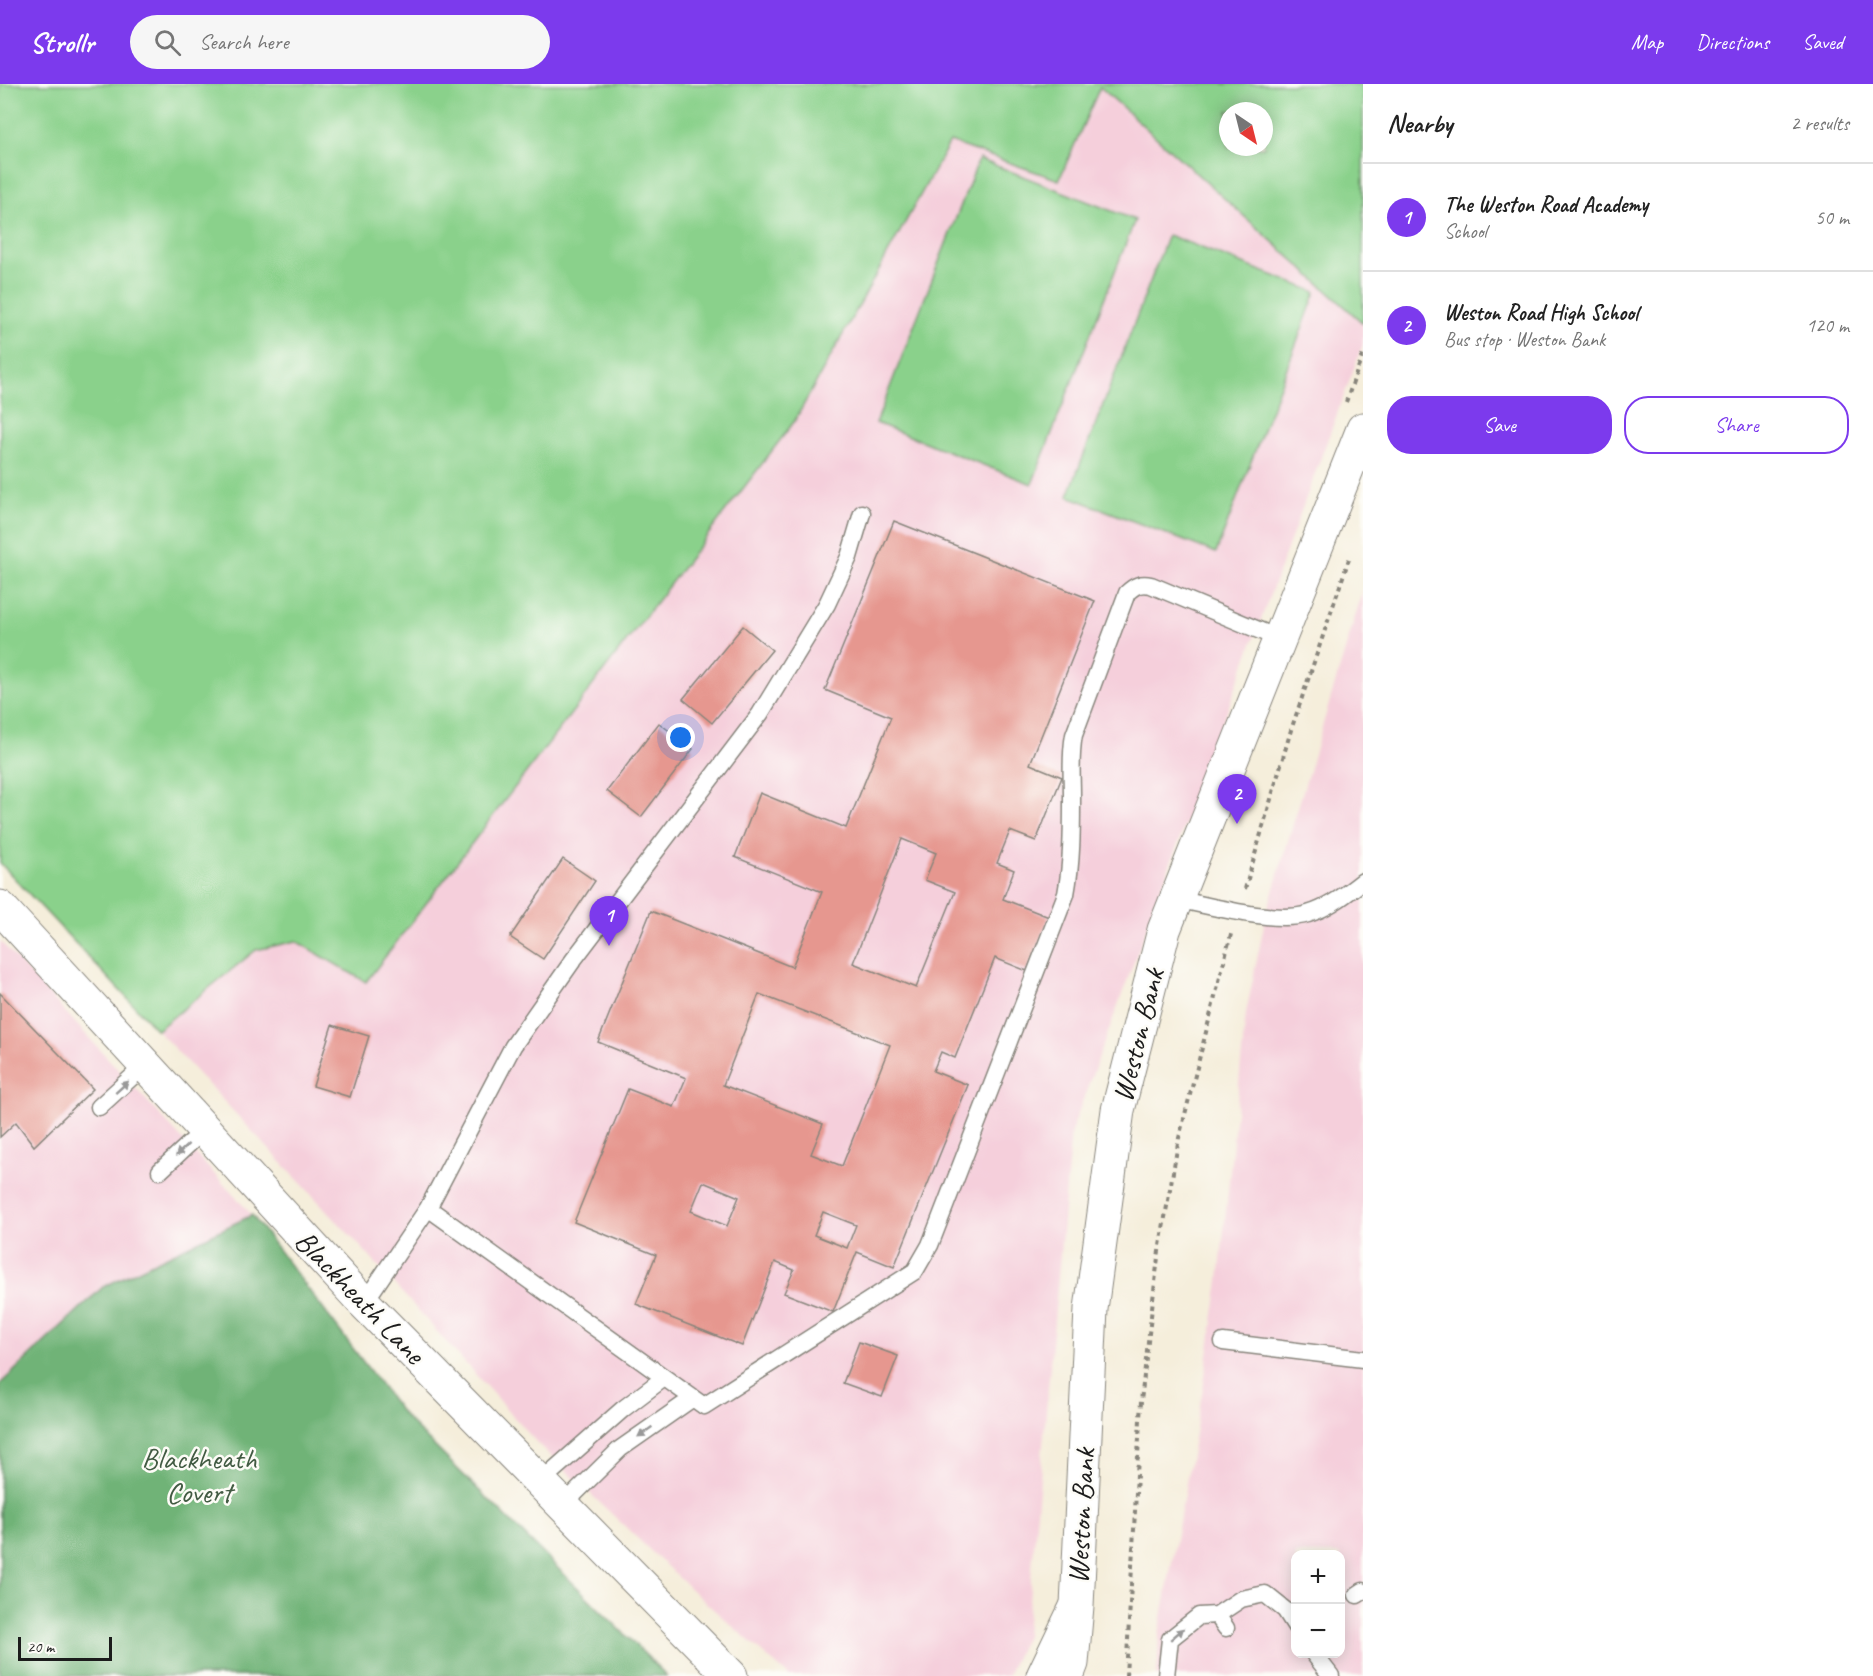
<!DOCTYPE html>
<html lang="en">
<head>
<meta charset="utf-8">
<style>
	:root { --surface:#fff; --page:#f6f6f6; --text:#222; --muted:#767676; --line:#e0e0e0; --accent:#7c3aed }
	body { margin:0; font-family:Caveat,sans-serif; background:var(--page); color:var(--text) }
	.controls { position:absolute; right:18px; bottom:18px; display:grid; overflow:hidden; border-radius:12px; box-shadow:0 3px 15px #0003 }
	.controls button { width:54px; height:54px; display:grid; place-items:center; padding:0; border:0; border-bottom:2px solid var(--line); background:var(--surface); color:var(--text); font:30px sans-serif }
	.compass { position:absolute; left:1219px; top:18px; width:54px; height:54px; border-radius:50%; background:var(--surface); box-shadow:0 3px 15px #0003; rotate:145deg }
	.scale { position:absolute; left:18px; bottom:15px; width:94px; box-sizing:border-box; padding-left:6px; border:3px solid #1c1c1c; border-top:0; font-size:16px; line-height:21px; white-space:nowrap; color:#1c1c1c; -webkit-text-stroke:4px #fdfcf7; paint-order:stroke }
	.you { position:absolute; left:681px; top:654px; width:21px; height:21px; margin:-15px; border:4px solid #fff; border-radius:50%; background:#1a73e8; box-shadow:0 0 0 9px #1a73e833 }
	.badge { display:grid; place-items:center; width:39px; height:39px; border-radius:50%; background:var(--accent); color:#fff; font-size:20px; font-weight:700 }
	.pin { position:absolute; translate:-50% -50px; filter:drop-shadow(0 2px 3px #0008) }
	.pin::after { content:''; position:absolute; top:32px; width:21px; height:18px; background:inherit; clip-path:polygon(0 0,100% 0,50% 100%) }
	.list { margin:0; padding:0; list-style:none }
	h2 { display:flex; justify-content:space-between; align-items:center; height:78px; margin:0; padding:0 24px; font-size:26px }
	h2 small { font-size:20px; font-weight:400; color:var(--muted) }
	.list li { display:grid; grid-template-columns:39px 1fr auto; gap:18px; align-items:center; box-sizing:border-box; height:108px; padding:0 24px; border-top:2px solid var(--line) }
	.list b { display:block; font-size:22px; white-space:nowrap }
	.list p { margin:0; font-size:20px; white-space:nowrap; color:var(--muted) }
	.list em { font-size:20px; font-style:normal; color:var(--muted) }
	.actions { display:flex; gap:12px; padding:18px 24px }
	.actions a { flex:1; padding:14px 0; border:2px solid var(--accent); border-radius:24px; text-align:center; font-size:21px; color:var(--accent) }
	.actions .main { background:var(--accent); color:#fff }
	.icon { flex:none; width:33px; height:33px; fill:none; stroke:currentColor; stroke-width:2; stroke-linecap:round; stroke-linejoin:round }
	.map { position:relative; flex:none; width:1363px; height:1592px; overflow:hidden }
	header { display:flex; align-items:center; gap:36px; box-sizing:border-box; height:84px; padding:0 30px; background:var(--accent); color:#fff }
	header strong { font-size:28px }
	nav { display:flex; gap:33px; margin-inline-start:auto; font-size:21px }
	.search { width:420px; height:54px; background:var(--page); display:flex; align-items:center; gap:15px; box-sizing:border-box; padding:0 21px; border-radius:33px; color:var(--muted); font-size:22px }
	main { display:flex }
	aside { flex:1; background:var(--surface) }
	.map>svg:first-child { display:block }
</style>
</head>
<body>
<header>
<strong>Strollr</strong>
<div class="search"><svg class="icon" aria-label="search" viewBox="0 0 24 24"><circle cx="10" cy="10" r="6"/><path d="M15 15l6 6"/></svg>Search here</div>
<nav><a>Map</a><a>Directions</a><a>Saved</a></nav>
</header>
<main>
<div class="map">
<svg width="1363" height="1592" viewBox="0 0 1363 1592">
	<rect width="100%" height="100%" fill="#fdfcf7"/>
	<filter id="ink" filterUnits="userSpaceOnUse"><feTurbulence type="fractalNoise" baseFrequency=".0167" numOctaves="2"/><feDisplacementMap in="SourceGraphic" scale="12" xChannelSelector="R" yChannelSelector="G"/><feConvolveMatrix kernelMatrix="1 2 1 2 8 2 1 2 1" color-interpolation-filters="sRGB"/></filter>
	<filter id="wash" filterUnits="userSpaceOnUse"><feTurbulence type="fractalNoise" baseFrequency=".008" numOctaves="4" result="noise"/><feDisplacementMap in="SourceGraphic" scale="24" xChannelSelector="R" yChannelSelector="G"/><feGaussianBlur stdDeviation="1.35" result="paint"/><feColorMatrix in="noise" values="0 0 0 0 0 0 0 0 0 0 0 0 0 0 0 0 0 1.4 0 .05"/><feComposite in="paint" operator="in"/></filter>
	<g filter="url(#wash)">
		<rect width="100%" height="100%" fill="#f5eedb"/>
		<!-- built -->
		<path fill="#f5cfdb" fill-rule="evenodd" d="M0,0H1097L1363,239V260L1071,1048L1026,1551L1007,1592H789L696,1510L538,1360L361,1163L0,779Z
			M1363,506V1592H1157L1159,1550L1204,1299L1219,1196L1246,929L1266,831ZM1296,1470H1340V1570H1296Z
			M0,857L252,1131L103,1203L0,1300Z"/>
		<!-- green -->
		<path fill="#8ad18b" stroke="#537654" stroke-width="1.5" fill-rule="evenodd" d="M0,0H1363V239L1100,3L1059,96L950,58L794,338L366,898L296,857L256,866L157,946L0,779ZM1228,27H1264V63H1228Z
			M979,75L1135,136L1032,400L876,339Z
			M1168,151L1316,208L1216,469L1068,412Z"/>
		<!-- forest -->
		<path fill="#6fb377" stroke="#46684a" stroke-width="1.5" d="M252,1131L405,1333L667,1592H0V1300L103,1203Z"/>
		<g id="blocks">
			<!-- building -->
			<path fill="#e6978f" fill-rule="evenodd" d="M894,437L1095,517L1030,680L1062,693L1036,757L1010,747L997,779L1014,786L1003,815L1049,833L1027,887L995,874L955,974L941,968L933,987L968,1001L894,1183L857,1168L833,1228L784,1209L794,1186L775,1178L742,1262L636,1220L656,1171L574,1138L628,1005L674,1023L686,994L598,958L651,827L792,883L822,808L735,773L760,709L846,744L891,633L825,606ZM902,755L936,769L925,796L955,808L916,904L853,879ZM759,910L890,961L842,1082L811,1070L823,1040L723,1001ZM703,1098L739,1113L727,1142L691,1127ZM823,1128L856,1141L847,1164L814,1151Z
				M743,542L772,566L712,639L683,615Z
				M659,639L693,665L641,733L607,707Z
				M563,775L595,797L543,875L510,853Z
				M0,909L93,1005L34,1062L16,1038L0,1053Z
				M332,941L369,952L350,1013L313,1002Z
				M859,1258L898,1272L882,1313L843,1299Z"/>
		</g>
	</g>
	<g filter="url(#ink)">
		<use href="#blocks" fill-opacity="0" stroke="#88857c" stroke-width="1.5"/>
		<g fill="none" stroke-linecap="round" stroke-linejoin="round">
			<!-- lane casing -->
			<g stroke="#88857c" stroke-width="19">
				<path id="lane" d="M1176,815C1211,822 1276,840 1308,830C1329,824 1346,810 1363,797
					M99,1023L144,982
					M160,1087L204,1046
					M428,1124L704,1322L915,1187L930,1161L1066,810C1072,778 1072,744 1072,712C1072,692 1070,671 1074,651L1127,509C1135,501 1141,499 1151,501L1280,555
					M364,1219L428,1124L513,962L574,875L760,630L827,520L849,473L862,429
					M1223,1258L1363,1275
					M540,1398L623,1325L664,1294
					M563,1421L620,1365L693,1314
					M1357,1511L1363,1507
					M1226,1544L1217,1531L1241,1515L1265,1510L1285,1526L1296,1543
					M1314,1570L1331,1592
					M1166,1592L1170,1555L1199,1532L1217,1531"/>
			</g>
			<!-- secondary casing -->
			<g stroke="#88857c" stroke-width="35">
				<path id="secondary" d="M0,823L364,1219L731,1592
					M1043,1592L1076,1523"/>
			</g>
			<!-- highway casing -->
			<g stroke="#88857c" stroke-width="35">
				<path id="highway" d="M1067,1592L1072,1579L1077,1522L1091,1225L1118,1026L1164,846L1363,345"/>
			</g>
			<!-- path -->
			<path stroke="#88857c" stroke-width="4" stroke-dasharray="4.5 4.5" stroke-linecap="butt" d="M1346,318L1363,270
				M1245,805L1291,646L1349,475
				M1126,1592L1141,1317L1158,1173L1179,1054L1231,850"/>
			<!-- lane -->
			<use href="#lane" stroke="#fff" stroke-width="16"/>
			<!-- secondary -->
			<use href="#secondary" stroke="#fff" stroke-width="33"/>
			<!-- highway -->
			<use href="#highway" stroke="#fff" stroke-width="33"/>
		</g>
		<!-- one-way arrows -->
		<defs><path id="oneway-solid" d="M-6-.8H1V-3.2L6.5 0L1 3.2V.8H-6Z" transform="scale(1.5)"/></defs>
		<g fill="#999">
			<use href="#oneway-solid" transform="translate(122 1003) rotate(-42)"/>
			<use href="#oneway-solid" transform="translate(182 1066) rotate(137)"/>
			<use href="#oneway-solid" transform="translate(645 1348) rotate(145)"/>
			<use href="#oneway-solid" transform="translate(1177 1550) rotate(-41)"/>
		</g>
	</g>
	<g text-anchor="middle" stroke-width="5" stroke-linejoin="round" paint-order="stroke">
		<!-- street labels -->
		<g font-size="30" fill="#1c1c1c" stroke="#fdfcf7">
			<text transform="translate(1138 951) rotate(-76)" y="10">Weston Bank</text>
			<text transform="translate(360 1213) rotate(46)" y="10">Blackheath Lane</text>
			<text transform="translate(1081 1432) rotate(-87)" y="10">Weston Bank</text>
		</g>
		<!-- park labels -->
		<g font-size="30" fill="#425b43" stroke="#fdfcf7">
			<text x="199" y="1384">Blackheath<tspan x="199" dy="34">Covert</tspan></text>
		</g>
	</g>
</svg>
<div class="controls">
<button>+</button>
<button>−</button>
</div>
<svg class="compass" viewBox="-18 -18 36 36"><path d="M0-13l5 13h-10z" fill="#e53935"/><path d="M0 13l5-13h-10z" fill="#767676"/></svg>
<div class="scale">20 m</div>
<div class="you"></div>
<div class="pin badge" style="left:609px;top:862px">1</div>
<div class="pin badge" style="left:1237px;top:740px">2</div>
</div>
<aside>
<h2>Nearby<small>2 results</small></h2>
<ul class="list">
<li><span class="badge">1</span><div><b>The Weston Road Academy</b><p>School</p></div><em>50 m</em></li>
<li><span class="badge">2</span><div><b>Weston Road High School</b><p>Bus stop · Weston Bank</p></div><em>120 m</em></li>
</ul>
<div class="actions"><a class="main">Save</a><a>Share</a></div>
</aside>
</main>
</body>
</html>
